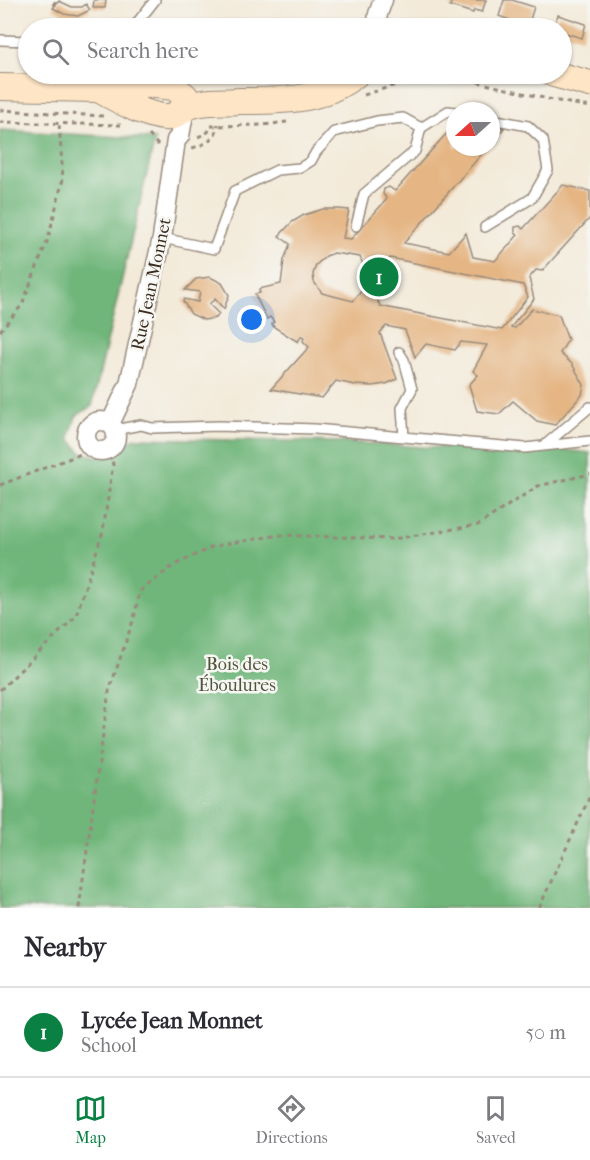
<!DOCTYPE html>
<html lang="en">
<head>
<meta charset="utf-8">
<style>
	:root { --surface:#fff; --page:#f2f2f3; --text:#2b2b33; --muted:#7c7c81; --line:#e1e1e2; --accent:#0b8043 }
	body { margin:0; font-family:"IM FELL French Canon",serif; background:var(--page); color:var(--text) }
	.compass { position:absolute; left:446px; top:102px; width:54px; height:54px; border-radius:50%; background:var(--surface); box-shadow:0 2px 4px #0004; rotate:249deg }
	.you { position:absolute; left:252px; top:320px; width:21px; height:21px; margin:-15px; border:4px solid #fff; border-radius:50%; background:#1a73e8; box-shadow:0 0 0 9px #1a73e833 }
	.badge { display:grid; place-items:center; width:39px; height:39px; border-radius:50%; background:var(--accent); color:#fff; font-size:20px; font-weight:700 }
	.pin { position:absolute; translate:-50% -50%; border:3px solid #fff; box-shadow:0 2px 6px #0006 }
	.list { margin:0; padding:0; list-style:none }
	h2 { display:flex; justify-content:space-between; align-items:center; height:78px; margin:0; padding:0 24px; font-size:26px }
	h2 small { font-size:20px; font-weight:400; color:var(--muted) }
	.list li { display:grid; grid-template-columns:39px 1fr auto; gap:18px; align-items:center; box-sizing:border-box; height:90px; padding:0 24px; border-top:2px solid var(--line) }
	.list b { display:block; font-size:22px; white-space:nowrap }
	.list p { margin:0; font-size:20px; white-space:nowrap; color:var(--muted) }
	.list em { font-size:20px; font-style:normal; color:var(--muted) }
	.icon { flex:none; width:33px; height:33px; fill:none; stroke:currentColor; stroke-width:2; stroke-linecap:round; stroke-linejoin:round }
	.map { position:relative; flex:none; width:590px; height:908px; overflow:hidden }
	.search { position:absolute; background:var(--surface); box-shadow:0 2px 4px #0004; left:18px; right:18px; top:18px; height:66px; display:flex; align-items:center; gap:15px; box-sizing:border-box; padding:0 21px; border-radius:33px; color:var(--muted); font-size:22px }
	.sheet { height:168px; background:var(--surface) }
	nav { display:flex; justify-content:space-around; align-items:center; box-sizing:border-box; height:84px; border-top:2px solid var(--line); background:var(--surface); font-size:16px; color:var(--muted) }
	nav a { display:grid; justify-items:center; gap:3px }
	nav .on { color:var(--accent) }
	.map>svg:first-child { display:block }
</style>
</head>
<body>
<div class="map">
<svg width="590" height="908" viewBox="0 0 590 908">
	<rect width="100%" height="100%" fill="#f6f6f2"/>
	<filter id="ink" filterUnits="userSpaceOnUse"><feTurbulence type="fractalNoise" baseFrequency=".0167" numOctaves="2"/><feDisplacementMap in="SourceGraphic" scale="12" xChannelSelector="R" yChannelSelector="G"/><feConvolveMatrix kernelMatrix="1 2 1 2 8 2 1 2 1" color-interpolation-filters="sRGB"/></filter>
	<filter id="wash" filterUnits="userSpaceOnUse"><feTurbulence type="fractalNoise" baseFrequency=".008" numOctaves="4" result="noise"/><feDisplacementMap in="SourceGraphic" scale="24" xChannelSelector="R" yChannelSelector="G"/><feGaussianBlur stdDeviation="1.35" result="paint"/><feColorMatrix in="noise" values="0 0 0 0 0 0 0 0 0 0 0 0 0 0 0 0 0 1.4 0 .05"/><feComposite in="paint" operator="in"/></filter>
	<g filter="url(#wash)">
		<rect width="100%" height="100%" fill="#f3ead9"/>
		<!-- forest -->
		<path fill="#70b67a" stroke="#56704c" stroke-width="1.5" d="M0,130L155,139L92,406L76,416L69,438L82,453L106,458L135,438L345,442L423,447L557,449L590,453V908H0Z"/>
		<g id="blocks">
			<!-- building -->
			<path fill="#e5b684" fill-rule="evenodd" d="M94,0H106L105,8H93Z
				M452,0H486L482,12L474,10L473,13L450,6Z
				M504,0H512L534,7L528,26L520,24V26L515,24V22L499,16Z
				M59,1L72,7H82L86,4L90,10L78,16L64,14L53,8Z
				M558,15L586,24L582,38L562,32V28H553Z
				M455,124V147H488L404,243L449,252L466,233L473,257L495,261L518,235L515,233V227L520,226L523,229L563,185L590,191V218L542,271L536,270L529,278L534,299L511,327L515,328L532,309L559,315L568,340L560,353L572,364L584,385L582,395L555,425L537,421L513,401L499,414L477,411L469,385L478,375L473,371L487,345L461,342L455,350L426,344L415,357L405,330L386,326L380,333L397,379L386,384L372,386L355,385L336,381L322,398L271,389L309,347L303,341L304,337L301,336L298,342L274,327L272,324L274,322L270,317L267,319L256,297L255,294L260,293L259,289L281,284L284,260L290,244L279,236L292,222L304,215L323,209H338L349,210L343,238L351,239L387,199L383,194L384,189L389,187L395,191ZM334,253L360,257L367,274L364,288L353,301L322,293L314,282L313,274L316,265L326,256ZM390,258L523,285L528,297L502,330L380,306L373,289L375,274Z
				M491,125L504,128L491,143Z
				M210,277L222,283L229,295L224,309L215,299L209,304L219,314L216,318L204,320L191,314L183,301L184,299L198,302L200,292L185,290L196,279Z"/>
		</g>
	</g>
	<g filter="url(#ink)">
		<use href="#blocks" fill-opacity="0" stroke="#978a7c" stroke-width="1.5"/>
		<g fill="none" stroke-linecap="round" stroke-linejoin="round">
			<!-- service casing -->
			<g stroke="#978a7c" stroke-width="12">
				<path id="service" d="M133,28L155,0
					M0,40L28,41
					M356,226L364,194L415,151L421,128L448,111L455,112
					M485,227L532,198L548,170L543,140L528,126L491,119
					M162,238L214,249L235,191L277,170L300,168L311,161L316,152L334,132L377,121L403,118L421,128
					M399,352L404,360L412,389L402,408L404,437
					M114,430L141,425L152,428L219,426L315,429L525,448L590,441
					M545,445L590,407"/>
			</g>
			<!-- minor casing -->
			<g stroke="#978a7c" stroke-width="21">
				<path id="minor" d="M376,28L378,14L383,0
					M86 436a15 15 0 1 1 30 0a15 15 0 1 1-30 0Z
					M110,424L129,384L162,238L176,140L180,136L185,108"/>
			</g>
			<!-- secondary casing -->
			<g stroke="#978a7c" stroke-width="28">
				<path id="secondary" d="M554,74L590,84
					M0,87L98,89L109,83L155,85L174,87L185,96V108
					M98,89C115,98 145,116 165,117C174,118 178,113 185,108C189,105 197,104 202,103C214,101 227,102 239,101C282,101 321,102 356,74"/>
			</g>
			<!-- path -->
			<path stroke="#978a7c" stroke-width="3" stroke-dasharray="4.5 4.5" stroke-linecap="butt" d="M53,5L57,0
				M376,79L390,74
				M364,95L415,79L457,77L548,99L590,107
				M0,110L103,116
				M0,122L121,125
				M211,126L263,125L287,122
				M149,135L158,145
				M198,137L208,132L211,126
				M192,148C206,144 216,140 218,124
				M0,331L22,305L48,239L63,179L59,123
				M0,485L94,449
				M0,690L76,616L103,531L113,464L107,449
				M79,908L109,691L134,618L140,591L173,566L214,546L279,535L393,539L478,525L538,486L590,474
				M539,908L590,796"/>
			<!-- service -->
			<use href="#service" stroke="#fff" stroke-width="9"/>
			<!-- minor -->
			<use href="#minor" stroke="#fff" stroke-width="18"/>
			<!-- secondary -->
			<use href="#secondary" stroke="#fee5c5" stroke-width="26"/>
		</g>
	</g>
	<g text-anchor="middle" stroke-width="5" stroke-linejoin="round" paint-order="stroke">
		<!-- street labels -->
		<g font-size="18" fill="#3b2a1e" stroke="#f6f6f2">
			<text transform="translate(151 284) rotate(-78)" y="6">Rue Jean Monnet</text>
		</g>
		<!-- park labels -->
		<g font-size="18" fill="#4f543a" stroke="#f6f6f2">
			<text x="237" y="670">Bois des<tspan x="237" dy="21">Éboulures</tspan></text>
		</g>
	</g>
</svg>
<svg class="compass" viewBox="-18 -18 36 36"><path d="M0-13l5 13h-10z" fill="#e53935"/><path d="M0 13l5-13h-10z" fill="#7c7c81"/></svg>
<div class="you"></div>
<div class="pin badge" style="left:379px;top:277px">1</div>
<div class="search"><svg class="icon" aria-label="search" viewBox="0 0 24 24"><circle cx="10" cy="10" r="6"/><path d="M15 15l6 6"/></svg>Search here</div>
</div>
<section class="sheet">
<h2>Nearby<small></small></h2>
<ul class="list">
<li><span class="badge">1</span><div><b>Lycée Jean Monnet</b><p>School</p></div><em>50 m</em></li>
</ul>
</section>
<nav>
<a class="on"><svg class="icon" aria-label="map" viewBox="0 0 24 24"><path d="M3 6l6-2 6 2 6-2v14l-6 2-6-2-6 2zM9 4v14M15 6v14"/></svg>Map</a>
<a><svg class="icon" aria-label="directions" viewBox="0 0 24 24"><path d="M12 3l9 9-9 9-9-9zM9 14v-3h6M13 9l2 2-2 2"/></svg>Directions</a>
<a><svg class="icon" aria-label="saved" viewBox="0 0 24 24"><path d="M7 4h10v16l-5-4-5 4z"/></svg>Saved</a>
</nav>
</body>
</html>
